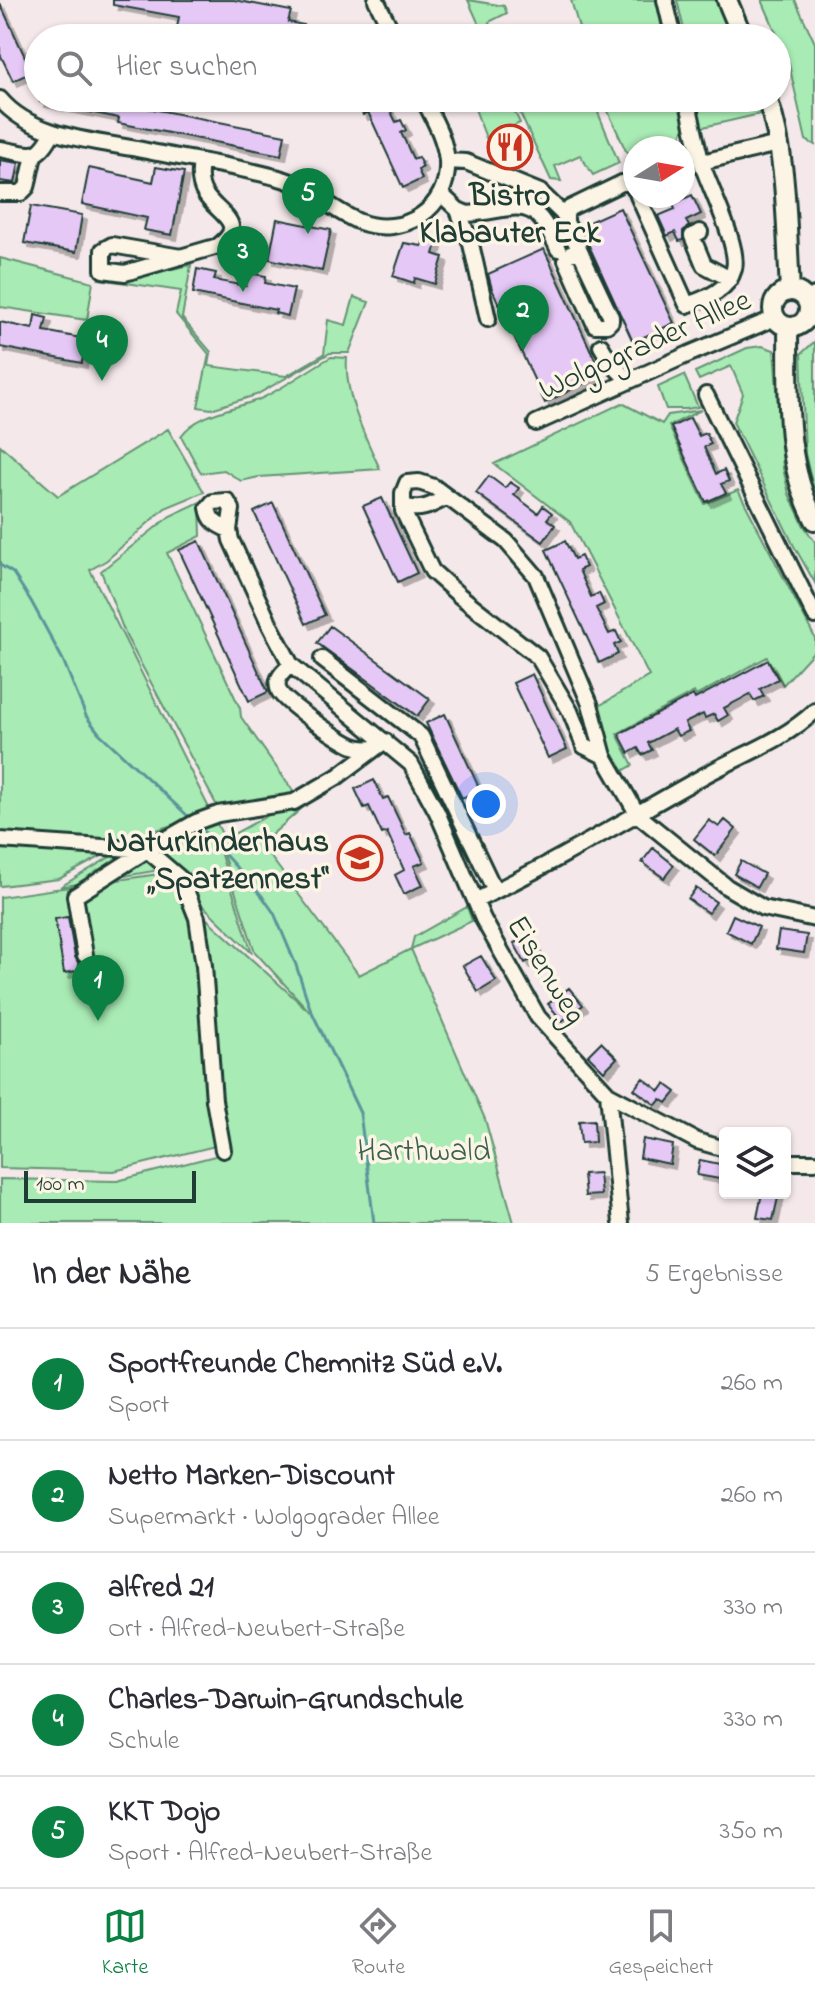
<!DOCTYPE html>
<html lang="de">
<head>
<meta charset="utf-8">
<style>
	:root { --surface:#fff; --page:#f2f2f3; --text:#2b2b33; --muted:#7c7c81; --line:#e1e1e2; --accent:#0b8043 }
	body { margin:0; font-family:"Indie Flower",sans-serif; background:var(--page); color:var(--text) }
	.controls { position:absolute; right:24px; bottom:24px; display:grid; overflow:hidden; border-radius:8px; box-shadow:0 2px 6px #0004 }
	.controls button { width:72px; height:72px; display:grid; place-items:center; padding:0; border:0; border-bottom:2px solid var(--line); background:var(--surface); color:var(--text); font:40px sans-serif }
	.compass { position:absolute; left:623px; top:136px; width:72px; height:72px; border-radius:50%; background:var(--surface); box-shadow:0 2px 6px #0004; rotate:79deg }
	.scale { position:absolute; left:24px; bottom:20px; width:172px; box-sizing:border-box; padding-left:8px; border:4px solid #1f3d34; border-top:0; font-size:22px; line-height:28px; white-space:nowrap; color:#1f3d34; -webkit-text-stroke:6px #fcf5e5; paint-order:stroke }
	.you { position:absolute; left:486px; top:804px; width:28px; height:28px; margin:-20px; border:6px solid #fff; border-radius:50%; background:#1a73e8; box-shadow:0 0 0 12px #1a73e833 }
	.badge { display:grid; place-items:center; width:52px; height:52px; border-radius:50%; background:var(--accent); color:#fff; font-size:26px; font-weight:700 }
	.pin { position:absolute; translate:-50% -66px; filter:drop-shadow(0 2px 4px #0008) }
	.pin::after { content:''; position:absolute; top:42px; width:28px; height:24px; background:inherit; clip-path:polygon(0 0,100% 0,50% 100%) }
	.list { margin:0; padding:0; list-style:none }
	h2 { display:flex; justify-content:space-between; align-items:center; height:104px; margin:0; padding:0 32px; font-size:34px }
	h2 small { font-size:26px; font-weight:400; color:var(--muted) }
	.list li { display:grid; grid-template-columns:52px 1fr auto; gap:24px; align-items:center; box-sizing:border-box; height:112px; padding:0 32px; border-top:2px solid var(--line) }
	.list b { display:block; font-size:30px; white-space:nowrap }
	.list p { margin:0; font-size:26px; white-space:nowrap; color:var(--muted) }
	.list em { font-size:26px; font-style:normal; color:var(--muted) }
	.icon { flex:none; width:44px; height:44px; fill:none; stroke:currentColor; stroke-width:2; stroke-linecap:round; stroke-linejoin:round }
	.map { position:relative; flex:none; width:815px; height:1223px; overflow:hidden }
	.search { position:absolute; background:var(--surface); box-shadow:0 2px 6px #0004; left:24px; right:24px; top:24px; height:88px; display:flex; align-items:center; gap:20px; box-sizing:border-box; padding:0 28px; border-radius:44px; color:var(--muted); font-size:30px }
	.sheet { height:664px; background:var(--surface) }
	nav { display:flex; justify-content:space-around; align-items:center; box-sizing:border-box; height:112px; border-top:2px solid var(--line); background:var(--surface); font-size:22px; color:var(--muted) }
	nav a { display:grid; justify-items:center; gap:4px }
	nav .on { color:var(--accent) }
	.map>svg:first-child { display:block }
</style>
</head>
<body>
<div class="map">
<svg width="815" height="1223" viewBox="0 0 815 1223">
	<defs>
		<filter id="shadow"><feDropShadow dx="5" dy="5" stdDeviation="0" flood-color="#0004"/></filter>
	</defs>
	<rect width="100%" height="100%" fill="#f5e8ea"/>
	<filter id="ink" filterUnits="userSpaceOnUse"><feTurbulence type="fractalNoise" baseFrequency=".0125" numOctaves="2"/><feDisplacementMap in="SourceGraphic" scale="16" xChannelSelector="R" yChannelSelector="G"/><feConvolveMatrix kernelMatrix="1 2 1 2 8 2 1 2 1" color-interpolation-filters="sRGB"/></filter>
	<g filter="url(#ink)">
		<!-- green -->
		<path fill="#a9ebb4" stroke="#649474" stroke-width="2" d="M468,0L504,6L507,13L489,22L493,38H485Z
			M571,0H656L664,38H582Z
			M677,0H717L733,38H686Z
			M762,0H795L815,43V145L806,140L788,60Z
			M480,98H508L520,123L486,138L472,101Z
			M513,98H592L619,163L593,175L580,155L555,166L561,181L551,180Z
			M602,98H678L685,125L681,136L653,148H635V156L626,151Z
			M699,98H756L760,114L699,128L696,109L701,108Z
			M0,258L93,282L87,320L0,307Z
			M191,265L182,318L211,352L209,366L286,376L324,354L328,320L346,325L354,297L369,302L349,353H330L256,395L211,409L198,407L209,354L176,314L181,291L99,279L103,275L124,279Z
			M815,341V495L805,454L801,354Z
			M762,346L774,350L783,468L789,494L804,526L815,542V583L794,546L733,422L743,394L731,366L699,380L695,372L747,348Z
			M331,357L347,358C344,396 365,436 380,469L259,477L241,481L224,470L201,473L181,436C197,413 235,409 260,399C284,388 308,370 331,357Z
			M684,375L698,407L686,409H666L658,387Z
			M622,403L662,424L668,415L701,410L669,426L705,504L738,490L815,638V650L783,685L767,657L696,696L694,692L617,734L633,765L621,772L607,741L599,706L649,676L570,522L494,464Z
			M168,429L204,492L165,508L107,560L90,570L223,836L216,839L252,953L165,869L60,887L140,839L172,825L139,836L59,879L0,886V445L58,496Z
			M200,502L201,536L167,553L240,708L241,717L298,798L217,806L126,636L101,571L170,516Z
			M309,802L261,844L359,975L411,949L414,937L467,907L472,921L411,949L485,1119L514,1223H0V1179L117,1181L219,1155V1145L114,1171L0,1168V897L166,873L168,884L310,1012L255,952L219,842L272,813Z"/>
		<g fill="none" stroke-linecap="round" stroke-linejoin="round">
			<!-- stream -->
			<path stroke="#5a959b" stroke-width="3" d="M0,565L13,573L31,601L63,660L86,716L99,733L190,818
				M200,827L262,896L274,913L296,965L310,1008L360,1113L374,1223"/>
		</g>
		<!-- building -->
		<path fill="#e6c8f7" stroke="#1f3d34" stroke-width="2" filter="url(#shadow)" d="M113,0H234L291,11L288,22L304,25L301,38H175L179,17L113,5Z
			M0,3L32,72L13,81L0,54Z
			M41,98H123L122,103L285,135L281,155L118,123L119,118L40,102Z
			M355,98H379L382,106L387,104L396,122L401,120L406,130L401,133L405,141L413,159L418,157L423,167L418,170L422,179L403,188L368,112L363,115Z
			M0,160L19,163L15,183L0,181Z
			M156,167L184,172L172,235L144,230L147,218L82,204L89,168L153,182Z
			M692,195L701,214L686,221L689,226L683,231V240L679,241L675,232L667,236L658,216L675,209L673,204Z
			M31,206L82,215L76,252L24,243Z
			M620,208L674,323L633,342L580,226Z
			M277,219L331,230L322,271L269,259Z
			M424,240L437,244L434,254L443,257L435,284L415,278L414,283L393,276L404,243L422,246Z
			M544,249L597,364L592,366L597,377L545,403L492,289L488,274Z
			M197,269L216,273L214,280L246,286L249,273L266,276L265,283L294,289L288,316L275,313L276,310L193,293Z
			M35,315L47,318L44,331L86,339L82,363L0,347V322L33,329Z
			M690,418L699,436L706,433L711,444L704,447L716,474L724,470L729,481L721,484L726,493L706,502L671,427Z
			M489,476L505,488L510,482L519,488L514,495L538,513L543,506L552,513L547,519L555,525L543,542L476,493Z
			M382,498L417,573L398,582L363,506Z
			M273,503L325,615L306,624L254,512Z
			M199,541L268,692L249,701L179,550Z
			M565,541L574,559L581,556L586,567L579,570L591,597L599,593L604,604L596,608L609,634L616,631L621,642L614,645L618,654L599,663L546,550Z
			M330,626L430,699L417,716L317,643Z
			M768,660L778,679L760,689L764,696L754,701L750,694L741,699L724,708L728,715L718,721L714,714L705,718L703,714L685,723L689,731L678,736L674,729L648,743L652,750L642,755L638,748L629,753L619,734L693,695L695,699Z
			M532,674L567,749L548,758L513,683Z
			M445,714L480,790L462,798L426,723Z
			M374,780L383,799L388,797L406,835L410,833L424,862L414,866L423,885L404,894L395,875L404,870L387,832L382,834L369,806L364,808L355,789Z
			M709,820L719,827L725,820L736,829L715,856L694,839Z
			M653,848L674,865L664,878L642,862Z
			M741,861L764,874L757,887L734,874Z
			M696,888L716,902L708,913L688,899Z
			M733,915L759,927L751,944L726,931Z
			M68,917L75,957L82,970L64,973L55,919Z
			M779,931L807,935L804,953L776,949Z
			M530,935L540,955L525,963L514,943Z
			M481,956L496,981L478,992L463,966Z
			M569,988L583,1005L562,1021L548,1004Z
			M601,1042L617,1058L604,1071L588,1055Z
			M643,1078L660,1091L665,1084L676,1092L667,1103L661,1099L656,1105L634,1089Z
			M594,1120L595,1142L581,1143L579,1121Z
			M643,1139L673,1145L670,1164L640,1158Z
			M700,1160L725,1165V1180L697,1175Z
			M599,1173L601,1195L585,1196L583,1174Z
			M762,1193H779L773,1220L757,1218Z"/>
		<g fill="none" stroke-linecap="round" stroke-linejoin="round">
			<!-- minor casing -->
			<g stroke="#1f3d34" stroke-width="20">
				<path id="minor" d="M376,0L395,38
					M665,0L674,38
					M0,99C33,139 100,141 147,151C191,160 236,166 279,178C308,185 332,211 360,222C403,238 450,209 447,161C445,138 433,118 423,98
					M0,149C31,154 37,163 53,132
					M447,161L466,162L540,192L565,216
					M702,162L778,144
					M0,193H21L27,187L34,155
					M441,194L458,210L467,214C519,210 532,190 558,249
					M638,196L687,305C706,298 728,291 734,269C740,247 710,189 702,164C696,142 692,120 687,98
					M458,210L471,244L488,319
					M700,232L692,236L704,265L730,279
					M579,250L568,255L566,260L595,325H607L611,321V317L566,222V213L570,208L622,183L630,182L635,190
					M181,257L112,245L103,250V270L125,273L218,246C249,223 217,214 205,194C199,185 199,173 201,162
					M807,299L815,295
					M601,346L611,363L629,381
					M706,395L815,616
					M536,423L689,354L775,318
					M447,497C432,505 419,513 403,505V493L407,483L419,482L434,487L506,541L536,576L590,704L604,756L638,815L727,887L763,908L815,919
					M403,505V511L432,571L460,596L538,657L570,711L584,746L604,756
					M229,530C217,525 210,521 208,508L213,502L227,501L232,509L229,530L231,540L270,625L291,665L411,764L437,812L483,919L538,1017L608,1094L697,1141L725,1149
					M322,659L421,736L495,891
					M291,665C283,671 274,680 279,691C285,703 337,738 351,745C359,749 366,749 375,748
					M0,840L147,850L196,822L218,814L294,802L337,777L385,741
					M477,900C556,862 632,816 709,773C746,753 784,740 815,711
					M85,955L75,896L147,850L182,880L197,918L204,966L214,1100L223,1150
					M608,1094L621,1223
					M785,1162H815"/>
			</g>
			<!-- major casing -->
			<g stroke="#1f3d34" stroke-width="24">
				<path id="major" d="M727,0L743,38
					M767,98C788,158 786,227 790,290
					M773 309a18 18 0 1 1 36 0a18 18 0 1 1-36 0Z
					M788,327C789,392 783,461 815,520"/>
			</g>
			<!-- minor -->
			<use href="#minor" stroke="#fcf5e5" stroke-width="14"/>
			<!-- major -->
			<use href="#major" stroke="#fcf5e5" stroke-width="18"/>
		</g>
	</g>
	<!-- icons -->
	<defs>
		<g id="restaurant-ring" transform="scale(2.3)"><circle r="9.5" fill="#fcf5e5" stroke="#c8321e" stroke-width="1.5"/><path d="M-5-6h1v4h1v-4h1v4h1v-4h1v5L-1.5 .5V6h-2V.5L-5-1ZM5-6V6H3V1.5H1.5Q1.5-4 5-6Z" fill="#c8321e"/></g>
		<g id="school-ring" transform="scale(2.3)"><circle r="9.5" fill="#fcf5e5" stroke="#c8321e" stroke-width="1.5"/><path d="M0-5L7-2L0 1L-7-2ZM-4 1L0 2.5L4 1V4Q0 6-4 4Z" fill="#c8321e"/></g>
	</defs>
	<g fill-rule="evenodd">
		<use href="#restaurant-ring" x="510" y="147"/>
		<use href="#school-ring" x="360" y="858"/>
	</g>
	<g text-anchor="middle" stroke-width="7" stroke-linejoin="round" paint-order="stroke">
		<!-- poi labels -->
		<g font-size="32" font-weight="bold" fill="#1f3d34" stroke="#fcf5e5">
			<text x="510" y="205">Bistro<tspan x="510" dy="37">Klabauter Eck</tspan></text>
			<text x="329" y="851" text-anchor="end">Naturkinderhaus<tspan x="329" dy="37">„Spatzennest“</tspan></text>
		</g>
		<!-- street labels -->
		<g font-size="32" fill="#1f3d34" stroke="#fcf5e5">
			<text transform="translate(644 343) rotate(-24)" y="11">Wolgograder Allee</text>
			<text transform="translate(548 969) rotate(58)" y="11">Eisenweg</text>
		</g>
		<!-- park labels -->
		<g font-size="32" fill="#3b604e" stroke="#fcf5e5">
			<text x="424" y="1160">Harthwald</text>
		</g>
	</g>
</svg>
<div class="controls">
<button><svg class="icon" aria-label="layers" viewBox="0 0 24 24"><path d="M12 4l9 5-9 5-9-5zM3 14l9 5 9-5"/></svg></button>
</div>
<svg class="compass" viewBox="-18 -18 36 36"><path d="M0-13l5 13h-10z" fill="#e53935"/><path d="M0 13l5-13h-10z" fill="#7c7c81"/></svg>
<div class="scale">100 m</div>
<div class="you"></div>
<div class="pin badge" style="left:98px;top:1021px">1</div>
<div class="pin badge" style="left:523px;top:351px">2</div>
<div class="pin badge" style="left:243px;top:292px">3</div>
<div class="pin badge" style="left:102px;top:381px">4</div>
<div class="pin badge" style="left:308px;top:234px">5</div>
<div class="search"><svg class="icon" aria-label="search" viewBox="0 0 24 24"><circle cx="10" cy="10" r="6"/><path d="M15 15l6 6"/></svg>Hier suchen</div>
</div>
<section class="sheet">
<h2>In der Nähe<small>5 Ergebnisse</small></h2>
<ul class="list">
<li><span class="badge">1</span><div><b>Sportfreunde Chemnitz Süd e.V.</b><p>Sport</p></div><em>260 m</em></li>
<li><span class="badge">2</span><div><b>Netto Marken-Discount</b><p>Supermarkt · Wolgograder Allee</p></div><em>260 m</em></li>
<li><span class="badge">3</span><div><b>alfred 21</b><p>Ort · Alfred-Neubert-Straße</p></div><em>330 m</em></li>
<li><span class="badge">4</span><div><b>Charles-Darwin-Grundschule</b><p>Schule</p></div><em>330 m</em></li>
<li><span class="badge">5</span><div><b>KKT Dojo</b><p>Sport · Alfred-Neubert-Straße</p></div><em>350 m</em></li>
</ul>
</section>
<nav>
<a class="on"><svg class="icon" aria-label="map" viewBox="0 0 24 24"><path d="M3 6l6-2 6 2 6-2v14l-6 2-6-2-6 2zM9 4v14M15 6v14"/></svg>Karte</a>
<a><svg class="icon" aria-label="directions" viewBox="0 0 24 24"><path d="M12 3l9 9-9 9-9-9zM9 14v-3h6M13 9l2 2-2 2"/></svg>Route</a>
<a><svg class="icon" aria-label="saved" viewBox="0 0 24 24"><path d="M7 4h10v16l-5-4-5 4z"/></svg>Gespeichert</a>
</nav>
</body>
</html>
